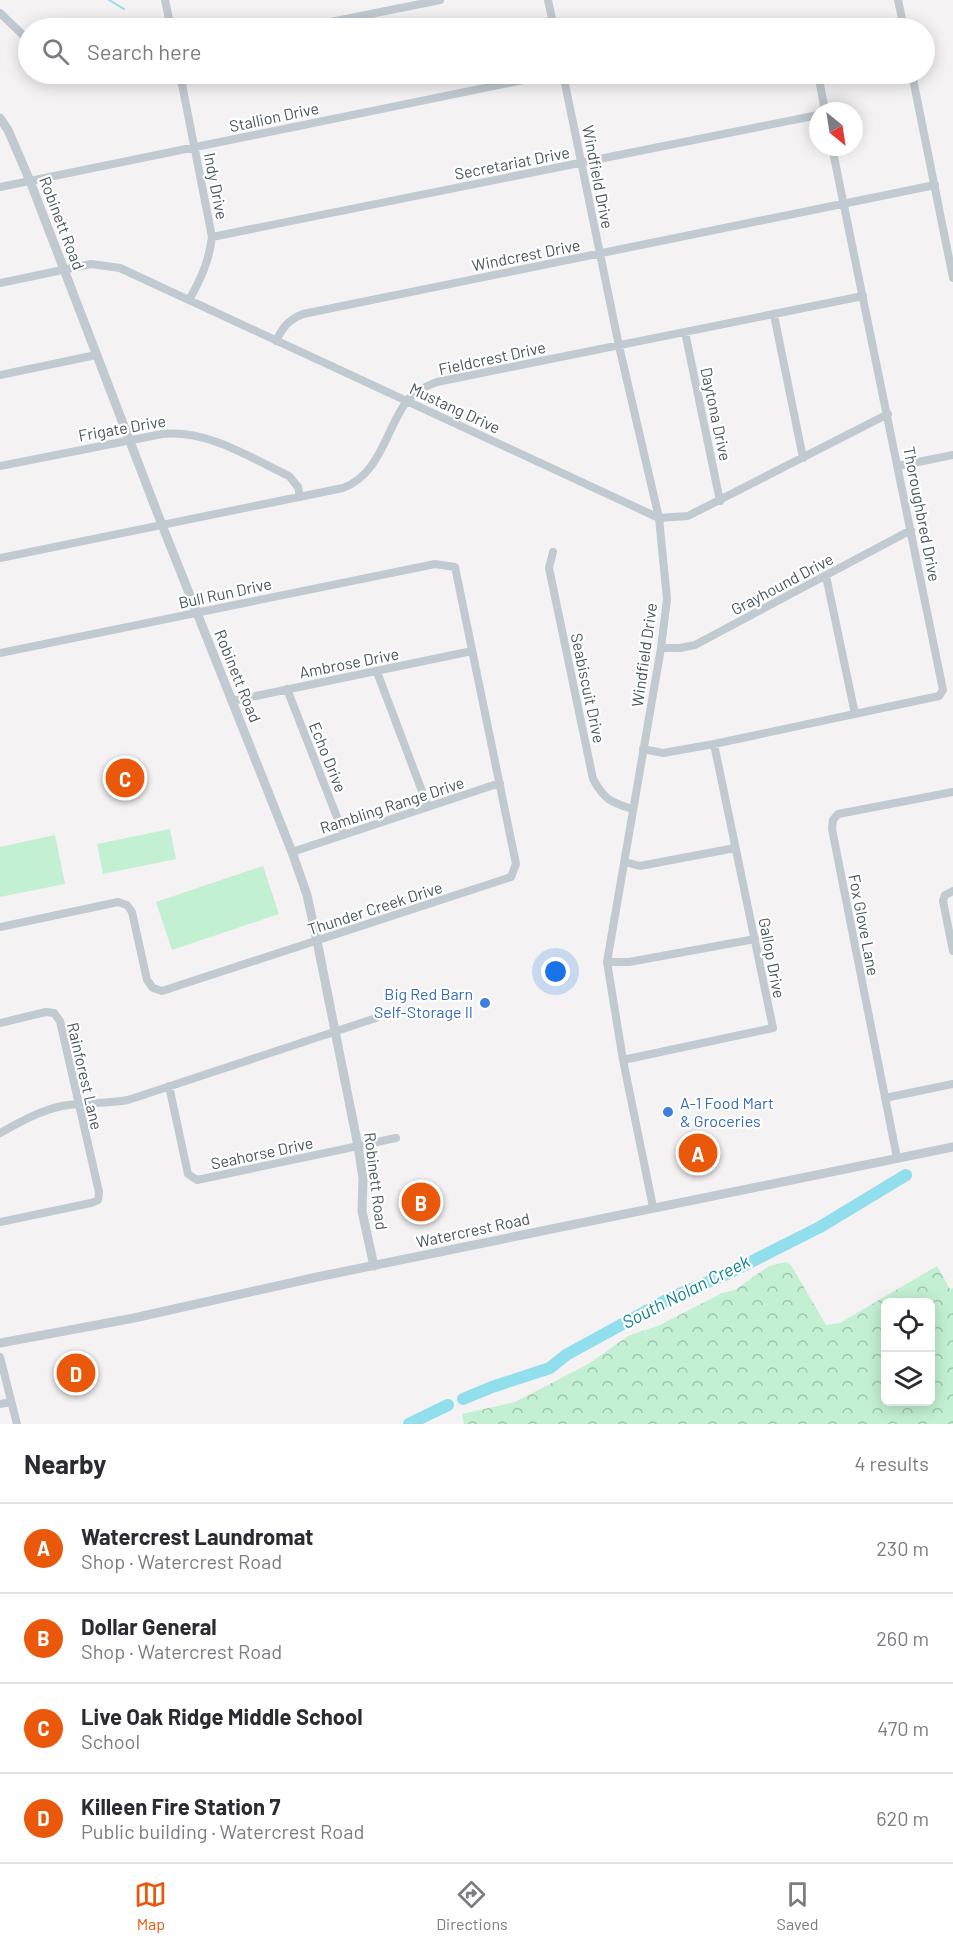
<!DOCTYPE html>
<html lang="en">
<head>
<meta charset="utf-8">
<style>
	:root { --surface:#fff; --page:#f7f7f7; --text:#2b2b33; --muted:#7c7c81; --line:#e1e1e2; --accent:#ea580c }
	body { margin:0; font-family:Barlow,sans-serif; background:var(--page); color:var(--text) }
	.controls { position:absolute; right:18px; bottom:18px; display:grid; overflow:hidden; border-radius:9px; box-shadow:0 3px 15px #0003 }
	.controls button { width:54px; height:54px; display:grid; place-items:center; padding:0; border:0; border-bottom:2px solid var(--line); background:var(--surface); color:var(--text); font:30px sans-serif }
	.compass { position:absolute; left:809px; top:102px; width:54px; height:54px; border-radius:50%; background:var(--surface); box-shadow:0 3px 15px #0003; rotate:150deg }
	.you { position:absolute; left:556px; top:972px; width:21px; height:21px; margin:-15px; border:4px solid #fff; border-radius:50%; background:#1a73e8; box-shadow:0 0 0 9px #1a73e833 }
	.badge { display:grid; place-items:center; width:39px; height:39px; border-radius:50%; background:var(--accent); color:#fff; font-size:20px; font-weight:700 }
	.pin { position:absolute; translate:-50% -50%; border:3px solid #fff; box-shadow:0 2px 6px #0006 }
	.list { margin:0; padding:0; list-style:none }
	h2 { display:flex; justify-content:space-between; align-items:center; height:78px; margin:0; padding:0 24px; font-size:26px }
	h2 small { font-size:20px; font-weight:400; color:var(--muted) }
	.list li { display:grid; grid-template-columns:39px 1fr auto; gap:18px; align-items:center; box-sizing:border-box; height:90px; padding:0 24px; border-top:2px solid var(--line) }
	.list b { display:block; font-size:22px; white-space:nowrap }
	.list p { margin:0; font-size:20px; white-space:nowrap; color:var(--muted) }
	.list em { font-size:20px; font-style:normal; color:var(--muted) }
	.icon { flex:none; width:33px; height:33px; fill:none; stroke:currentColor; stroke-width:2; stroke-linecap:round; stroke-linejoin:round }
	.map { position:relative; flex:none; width:953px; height:1424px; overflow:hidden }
	.search { position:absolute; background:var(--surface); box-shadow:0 3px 15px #0003; left:18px; right:18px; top:18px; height:66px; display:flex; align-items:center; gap:15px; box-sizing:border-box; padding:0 21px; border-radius:33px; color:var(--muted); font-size:22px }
	.sheet { height:438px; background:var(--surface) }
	nav { display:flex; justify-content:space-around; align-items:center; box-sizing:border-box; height:84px; border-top:2px solid var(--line); background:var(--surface); font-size:16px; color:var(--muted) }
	nav a { display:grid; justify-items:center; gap:3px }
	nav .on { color:var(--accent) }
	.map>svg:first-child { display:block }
</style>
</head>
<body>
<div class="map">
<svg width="953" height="1424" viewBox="0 0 953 1424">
	<defs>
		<pattern id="park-crowns" width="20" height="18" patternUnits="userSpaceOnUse" patternTransform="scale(1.5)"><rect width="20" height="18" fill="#c3f0d2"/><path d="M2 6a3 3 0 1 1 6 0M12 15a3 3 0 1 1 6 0" fill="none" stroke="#a0c5ae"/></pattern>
	</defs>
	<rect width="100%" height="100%" fill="#f4f2f2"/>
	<!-- grass -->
	<path fill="#c3f0d2" d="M170,829L176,859L103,874L97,844Z
		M55,835L65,884L0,897V847Z
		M263,866L279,914L172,950L156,902Z"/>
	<!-- park -->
	<path fill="url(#park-crowns)" fill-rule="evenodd" d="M786,1262L791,1265L826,1325L840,1323L937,1266L950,1289L953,1288V1424H464L462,1414L515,1402L590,1363L628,1336L660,1325L722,1293L735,1290L769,1266ZM886,1302H930V1402H886Z"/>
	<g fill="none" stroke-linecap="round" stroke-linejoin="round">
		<!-- stream -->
		<path stroke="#91deec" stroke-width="2" d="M109,0L124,9"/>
		<!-- river -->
		<path stroke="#91deec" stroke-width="12" d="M463,1399L492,1387L550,1368L566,1355L670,1298L727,1274L820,1227L906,1175
			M409,1424L448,1405"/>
		<!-- minor -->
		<path stroke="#c1cad1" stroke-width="8" d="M165,0L171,28
			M548,0L554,28
			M898,0L904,28
			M0,13L28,40
			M301,28L440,0
			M777,28L799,24L810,28
			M64,74L67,75L81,74
			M180,74L212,237C209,261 201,279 189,300
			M563,74L619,346L659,518L667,599L661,648L607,962L623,1060L653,1207
			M818,74L825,111
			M912,74L953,278
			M0,187L553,74
			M212,237L818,115
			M0,283L91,264L120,268L659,518L688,516L888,414
			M774,315L803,458
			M685,332L720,501
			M276,341C283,327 288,320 303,314L935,185
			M0,375L96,355
			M0,466L162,434C207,429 249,457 289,476L298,487L300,497
			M898,466L953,455
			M553,552L549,568L593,779C604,799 611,803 633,809
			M0,558L343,488C380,474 385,432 406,402C413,392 426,386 437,382L863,296
			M826,576L855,714
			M661,648H680L695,645L911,530
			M0,653L435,564L455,567L516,864L511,877L162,991L153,988L147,980L132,912L127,905L118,902L0,927
			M377,672L428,807
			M287,689L344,835
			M232,701L472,651
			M643,749L663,753L714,744L939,696L943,690L832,147
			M292,852L500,783
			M625,862L640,866L735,848
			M953,891L945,895L943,901L953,951
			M607,962H629L755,939
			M0,1023L46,1012L54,1013L60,1021L99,1192L98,1200L91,1203L0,1222
			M623,1060L773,1028L714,744
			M169,1086L188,1174L197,1180L396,1138
			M885,1098L953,1084
			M0,1133C20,1122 39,1111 62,1106C83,1102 106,1104 128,1100L376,1018
			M897,1158L832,829L833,820L838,814L953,792
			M0,1357L17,1424
			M0,1404L11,1402"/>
		<!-- tertiary -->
		<path stroke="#c1cad1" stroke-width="9" d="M0,118L8,130L30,181L162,525L292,852L307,895L317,941L358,1146L363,1178L362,1211L374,1266
			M0,1343L134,1318L317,1277L953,1147"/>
	</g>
	<!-- markers -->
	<g fill="#3f7fe0" stroke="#fff" stroke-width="2">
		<circle cx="485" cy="1003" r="6"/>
		<circle cx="668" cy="1112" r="6"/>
	</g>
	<g text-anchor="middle" stroke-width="4.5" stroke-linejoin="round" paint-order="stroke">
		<!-- street labels -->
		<g font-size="16" fill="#4a5760" stroke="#fff">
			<text transform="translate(274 117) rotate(-12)" y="6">Stallion Drive</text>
			<text transform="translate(512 163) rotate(-11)" y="6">Secretariat Drive</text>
			<text transform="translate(598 177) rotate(79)" y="6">Windfield Drive</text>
			<text transform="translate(216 186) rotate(79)" y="6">Indy Drive</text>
			<text transform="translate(62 223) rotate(69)" y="6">Robinett Road</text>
			<text transform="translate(526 255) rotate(-11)" y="6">Windcrest Drive</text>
			<text transform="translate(492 358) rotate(-12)" y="6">Fieldcrest Drive</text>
			<text transform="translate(455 408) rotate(25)" y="6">Mustang Drive</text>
			<text transform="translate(716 414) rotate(78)" y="6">Daytona Drive</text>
			<text transform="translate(122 428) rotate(-10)" y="6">Frigate Drive</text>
			<text transform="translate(922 514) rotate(79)" y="6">Thoroughbred Drive</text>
			<text transform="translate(782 584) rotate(-28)" y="6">Grayhound Drive</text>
			<text transform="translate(225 593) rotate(-12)" y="6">Bull Run Drive</text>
			<text transform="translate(644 655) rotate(-82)" y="6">Windfield Drive</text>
			<text transform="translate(349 663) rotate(-11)" y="6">Ambrose Drive</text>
			<text transform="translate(238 676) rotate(68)" y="6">Robinett Road</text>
			<text transform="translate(588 688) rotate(78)" y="6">Seabiscuit Drive</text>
			<text transform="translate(328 757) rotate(68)" y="6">Echo Drive</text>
			<text transform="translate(392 805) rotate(-18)" y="6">Rambling Range Drive</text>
			<text transform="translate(375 908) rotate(-18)" y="6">Thunder Creek Drive</text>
			<text transform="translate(864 925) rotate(79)" y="6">Fox Glove Lane</text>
			<text transform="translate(772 958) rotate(79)" y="6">Gallop Drive</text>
			<text transform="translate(85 1076) rotate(77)" y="6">Rainforest Lane</text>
			<text transform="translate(262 1153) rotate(-12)" y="6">Seahorse Drive</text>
			<text transform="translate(376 1181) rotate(83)" y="6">Robinett Road</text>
			<text transform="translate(473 1230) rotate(-12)" y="6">Watercrest Road</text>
		</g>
		<!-- shop labels -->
		<g font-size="16" fill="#366cbe" stroke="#fff" text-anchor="end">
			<text x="473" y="1000">Big Red Barn<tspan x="473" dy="18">Self-Storage II</tspan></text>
			<text x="680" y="1109" text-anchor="start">A-1 Food Mart<tspan x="680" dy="18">&amp; Groceries</tspan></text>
		</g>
		<!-- water labels -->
		<g font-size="18" font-style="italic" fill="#0e8296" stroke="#fff">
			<text transform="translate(686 1292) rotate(-27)" y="6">South Nolan Creek</text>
		</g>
	</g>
</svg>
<div class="controls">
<button><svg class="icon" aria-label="locate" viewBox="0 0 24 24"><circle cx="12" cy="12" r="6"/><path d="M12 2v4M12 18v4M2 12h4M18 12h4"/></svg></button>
<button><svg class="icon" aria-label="layers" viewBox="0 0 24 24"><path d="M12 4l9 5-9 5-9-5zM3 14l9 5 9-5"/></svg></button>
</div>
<svg class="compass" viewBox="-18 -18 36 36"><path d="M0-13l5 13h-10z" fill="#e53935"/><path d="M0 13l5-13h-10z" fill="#7c7c81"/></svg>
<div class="you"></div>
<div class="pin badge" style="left:698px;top:1153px">A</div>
<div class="pin badge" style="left:421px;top:1202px">B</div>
<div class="pin badge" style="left:125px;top:778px">C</div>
<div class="pin badge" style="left:76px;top:1373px">D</div>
<div class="search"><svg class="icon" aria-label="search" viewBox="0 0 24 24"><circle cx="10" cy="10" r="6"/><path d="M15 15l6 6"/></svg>Search here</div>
</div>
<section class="sheet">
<h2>Nearby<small>4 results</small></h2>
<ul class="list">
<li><span class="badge">A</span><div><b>Watercrest Laundromat</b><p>Shop · Watercrest Road</p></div><em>230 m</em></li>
<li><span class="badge">B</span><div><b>Dollar General</b><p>Shop · Watercrest Road</p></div><em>260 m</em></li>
<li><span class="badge">C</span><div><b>Live Oak Ridge Middle School</b><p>School</p></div><em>470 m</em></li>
<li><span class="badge">D</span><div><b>Killeen Fire Station 7</b><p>Public building · Watercrest Road</p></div><em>620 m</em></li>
</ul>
</section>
<nav>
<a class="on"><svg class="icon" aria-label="map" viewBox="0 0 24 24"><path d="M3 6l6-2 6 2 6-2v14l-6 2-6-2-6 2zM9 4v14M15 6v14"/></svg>Map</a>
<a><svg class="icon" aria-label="directions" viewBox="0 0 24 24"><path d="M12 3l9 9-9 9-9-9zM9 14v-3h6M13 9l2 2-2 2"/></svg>Directions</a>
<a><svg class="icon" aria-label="saved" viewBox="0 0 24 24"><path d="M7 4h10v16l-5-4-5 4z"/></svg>Saved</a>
</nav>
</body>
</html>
